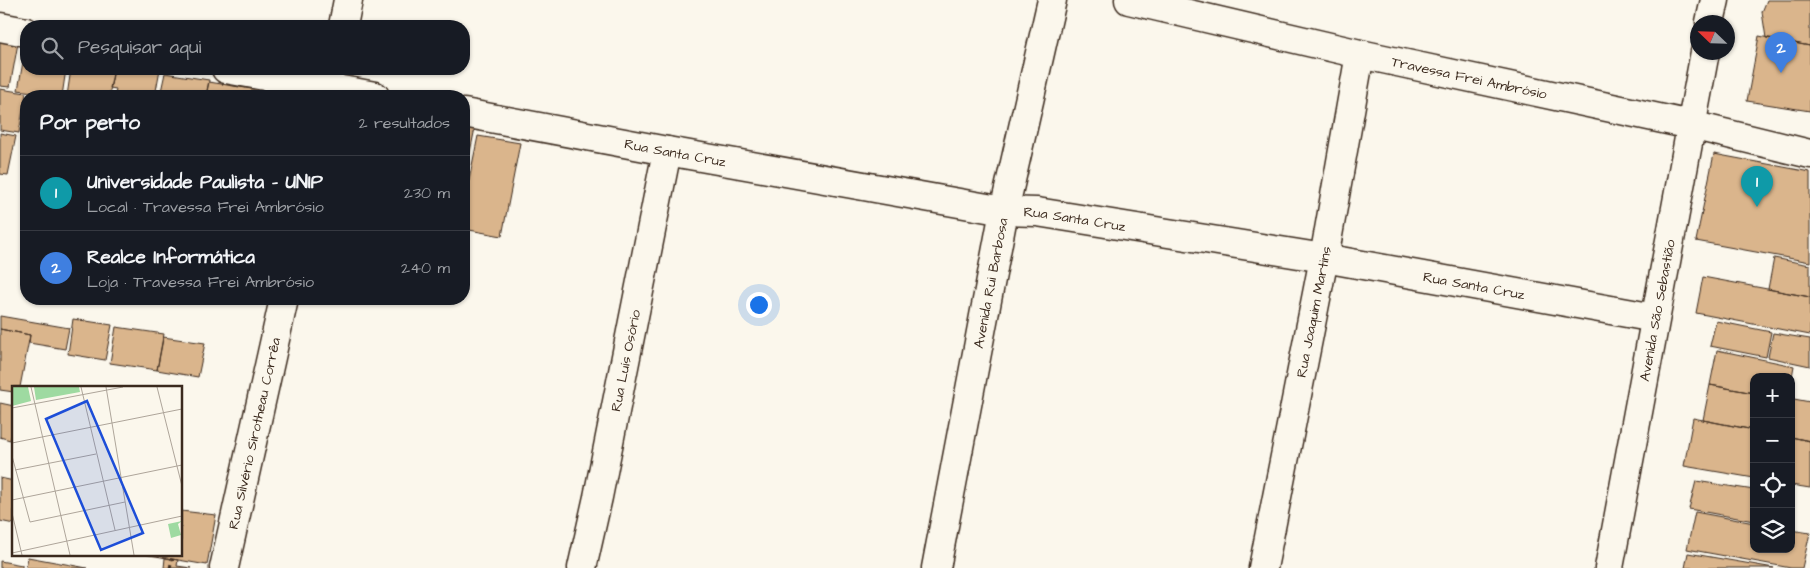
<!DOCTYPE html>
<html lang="pt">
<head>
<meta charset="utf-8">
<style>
	:root { --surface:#171b24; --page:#242831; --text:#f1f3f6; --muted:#9ea1a6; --line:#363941; --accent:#2563eb }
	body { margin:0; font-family:"Architects Daughter",sans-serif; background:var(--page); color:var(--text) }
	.controls { position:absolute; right:15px; bottom:15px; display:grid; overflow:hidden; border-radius:10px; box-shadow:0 1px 4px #0004 }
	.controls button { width:45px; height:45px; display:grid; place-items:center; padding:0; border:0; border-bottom:1px solid var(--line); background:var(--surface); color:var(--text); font:25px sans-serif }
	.compass { position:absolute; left:1690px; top:15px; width:45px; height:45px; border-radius:50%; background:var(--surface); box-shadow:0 1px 4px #0004; rotate:293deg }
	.you { position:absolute; left:758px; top:304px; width:18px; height:18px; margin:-12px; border:4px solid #fff; border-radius:50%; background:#1a73e8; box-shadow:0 0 0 8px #1a73e833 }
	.badge { display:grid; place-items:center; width:32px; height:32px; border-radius:50%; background:var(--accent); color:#fff; font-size:16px; font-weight:700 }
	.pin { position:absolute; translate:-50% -41px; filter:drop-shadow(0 1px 2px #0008) }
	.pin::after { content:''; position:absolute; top:26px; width:18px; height:15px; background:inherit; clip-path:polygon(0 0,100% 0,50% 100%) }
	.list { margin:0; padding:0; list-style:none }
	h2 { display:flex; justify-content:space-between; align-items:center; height:65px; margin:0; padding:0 20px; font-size:21px }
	h2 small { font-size:16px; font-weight:400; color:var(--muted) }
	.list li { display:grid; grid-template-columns:32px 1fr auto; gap:15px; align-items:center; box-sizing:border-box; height:75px; padding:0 20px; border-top:1px solid var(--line) }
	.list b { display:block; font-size:19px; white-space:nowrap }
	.list p { margin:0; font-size:16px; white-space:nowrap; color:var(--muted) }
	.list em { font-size:16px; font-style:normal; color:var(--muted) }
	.icon { flex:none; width:28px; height:28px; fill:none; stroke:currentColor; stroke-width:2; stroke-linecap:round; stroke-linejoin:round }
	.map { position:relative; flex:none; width:1810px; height:568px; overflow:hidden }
	.search { position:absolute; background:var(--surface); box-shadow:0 1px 4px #0004; left:20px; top:20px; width:450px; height:55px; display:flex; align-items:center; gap:12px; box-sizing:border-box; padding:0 18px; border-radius:20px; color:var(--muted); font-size:19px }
	.panel { position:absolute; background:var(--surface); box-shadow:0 1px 4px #0004; left:20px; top:90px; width:450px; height:215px; border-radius:20px }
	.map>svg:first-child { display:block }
</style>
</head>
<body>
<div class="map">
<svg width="1810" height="568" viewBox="0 0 1810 568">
	<rect width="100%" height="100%" fill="#fbf7ec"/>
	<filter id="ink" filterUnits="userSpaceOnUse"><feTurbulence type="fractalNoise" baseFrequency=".02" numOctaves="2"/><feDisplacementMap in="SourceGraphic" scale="10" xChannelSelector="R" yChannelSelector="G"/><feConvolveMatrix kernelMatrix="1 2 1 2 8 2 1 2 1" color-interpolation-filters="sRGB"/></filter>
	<g filter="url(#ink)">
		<!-- building -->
		<path fill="#dab58c" stroke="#3b2a1e" d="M1767,0H1810V46L1766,38L1762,12Z
			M1759,36L1810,46V111L1747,101Z
			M0,40L18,43L10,87L0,86Z
			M26,45V69H66L62,96L18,90Z
			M71,69H114L109,96H67Z
			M114,69H160L155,96H115L116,89L110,88Z
			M165,73L209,80L206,96H160Z
			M209,82L258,90L257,96H206Z
			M0,89L26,93L19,133L0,130Z
			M464,126L475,128L466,171H464Z
			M0,133L16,136L8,175L0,174Z
			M478,136L520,143L502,236L464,229V205Z
			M1714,154L1810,172V262L1696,241Z
			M1774,258L1810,265V297L1768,289Z
			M1703,277L1810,297V335L1696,313Z
			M0,316L69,328L65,349L29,343L30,335L0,329Z
			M73,319L112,325L105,360L68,354Z
			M1716,321L1771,332L1766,357L1710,346Z
			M116,327L164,334L157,370L110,363Z
			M0,329L30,335L20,387H14V392L0,390Z
			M1773,333L1810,339V366L1768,357Z
			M163,337L205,343L198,377L157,370Z
			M1717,350L1794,366L1791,382V377H1754V393L1710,385Z
			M1710,385L1754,393V430L1703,420Z
			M1794,399L1810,402V441L1791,437V413Z
			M0,403L14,406V427L10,440L0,437Z
			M1693,418L1754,430V478L1684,466Z
			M1791,437L1810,441V488L1791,485Z
			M0,478L14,481V524L0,521Z
			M1696,481L1754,490V521L1689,509Z
			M181,511L216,515L207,565L144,554H181Z
			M1695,512L1754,523V549H1791V530L1810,533L1802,568H1791L1687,549Z
			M1688,553L1774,568H1685Z
			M28,557L87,568H26Z
			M165,558L178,560L177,566L191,568H164Z
			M0,561L22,565V568H0Z"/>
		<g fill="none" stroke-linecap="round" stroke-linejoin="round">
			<!-- minor casing -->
			<g stroke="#3b2a1e" stroke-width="31">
				<g id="minor">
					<path id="s1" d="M1129,0L1360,54L1691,125L1810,154"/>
					<path d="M343,26L348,0"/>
					<path d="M0,27L26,32"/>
					<path d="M226,69L375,96"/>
					<path id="s2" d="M464,113L667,151L1004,211L1037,212L1324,258L1655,318"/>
					<path id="s3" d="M224,568L284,299"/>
					<path id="s4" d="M582,568L598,497L667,151"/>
					<path id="s5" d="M1263,568L1324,258L1360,54"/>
				</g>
			</g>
			<!-- secondary casing -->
			<g stroke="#3b2a1e" stroke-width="31">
				<g id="secondary">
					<path d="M1710,22L1715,0"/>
					<path id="s6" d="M936,568L1004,211L1052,0"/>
					<path id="s7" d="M1609,568L1705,52"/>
				</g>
			</g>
			<!-- path -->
			<path stroke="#3b2a1e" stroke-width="3" stroke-dasharray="4 4" stroke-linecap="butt" d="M170,568L172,559"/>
			<!-- minor -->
			<use href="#minor" stroke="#fbf7ec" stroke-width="28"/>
			<!-- secondary -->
			<use href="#secondary" stroke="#fbf7ec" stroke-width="28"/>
		</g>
	</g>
	<g text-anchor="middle" stroke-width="4" stroke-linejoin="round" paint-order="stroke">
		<!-- street labels -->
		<g font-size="14" fill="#3b2a1e" stroke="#fbf7ec">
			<text dy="5" stroke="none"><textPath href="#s1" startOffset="349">Travessa Frei Ambrósio</textPath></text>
			<text dy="5" stroke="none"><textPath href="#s2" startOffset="215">Rua Santa Cruz</textPath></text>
			<text dy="5" stroke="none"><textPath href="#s2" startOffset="620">Rua Santa Cruz</textPath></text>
			<text dy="5" stroke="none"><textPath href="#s6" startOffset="290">Avenida Rui Barbosa</textPath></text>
			<text dy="5" stroke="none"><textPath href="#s2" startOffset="1025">Rua Santa Cruz</textPath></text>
			<text dy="5" stroke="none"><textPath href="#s7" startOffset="262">Avenida São Sebastião</textPath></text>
			<text dy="5" stroke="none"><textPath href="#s5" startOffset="261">Rua Joaquim Martins</textPath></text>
			<text dy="5" stroke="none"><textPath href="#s4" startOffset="212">Rua Luís Osório</textPath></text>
			<text dy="5" stroke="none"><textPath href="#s3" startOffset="138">Rua Silvério Sirotheau Corrêa</textPath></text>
		</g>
	</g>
	<!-- overview -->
	<g transform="translate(12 386)">
		<rect width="170" height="170" fill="#fbf7ec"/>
		<path d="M0,1H16L19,15L0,20ZM22,1H67L68,6L24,14ZM170,135L166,138L169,149L159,152L156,138Z" fill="#9edaa1"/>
		<path fill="none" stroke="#aea59a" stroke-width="1" d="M19,1L58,169M69,1L103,144M94,1L122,169M145,1L170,100M0,22L111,1M0,57L170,23M0,70L18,136L113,116M3,84L84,68M0,114L170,79M0,127L10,169M0,167L170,130"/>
		<path fill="#1d4ed8" fill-opacity="0.15" stroke="#1d4ed8" stroke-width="2.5" d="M75,15L131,147L89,164L34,33Z"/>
		<rect width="170" height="170" fill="none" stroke="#3b2a1e" stroke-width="2.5"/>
	</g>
</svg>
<div class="controls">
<button>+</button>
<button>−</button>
<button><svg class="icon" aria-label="locate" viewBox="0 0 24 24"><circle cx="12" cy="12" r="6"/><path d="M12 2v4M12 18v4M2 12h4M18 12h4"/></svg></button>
<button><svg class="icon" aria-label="layers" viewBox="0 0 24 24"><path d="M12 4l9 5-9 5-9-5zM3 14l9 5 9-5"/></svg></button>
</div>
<svg class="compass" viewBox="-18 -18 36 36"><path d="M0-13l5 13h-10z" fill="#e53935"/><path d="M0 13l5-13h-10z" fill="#9ea1a6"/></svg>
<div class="you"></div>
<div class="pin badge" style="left:1757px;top:207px;background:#0f9aa8">1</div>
<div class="pin badge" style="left:1781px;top:73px;background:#3f7fe0">2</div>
<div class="search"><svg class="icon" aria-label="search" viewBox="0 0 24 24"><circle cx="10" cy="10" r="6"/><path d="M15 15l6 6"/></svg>Pesquisar aqui</div>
<section class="panel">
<h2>Por perto<small>2 resultados</small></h2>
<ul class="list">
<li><span class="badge" style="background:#0f9aa8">1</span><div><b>Universidade Paulista - UNIP</b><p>Local · Travessa Frei Ambrósio</p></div><em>230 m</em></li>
<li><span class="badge" style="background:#3f7fe0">2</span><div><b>Realce Informática</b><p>Loja · Travessa Frei Ambrósio</p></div><em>240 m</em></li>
</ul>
</section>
</div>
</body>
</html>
